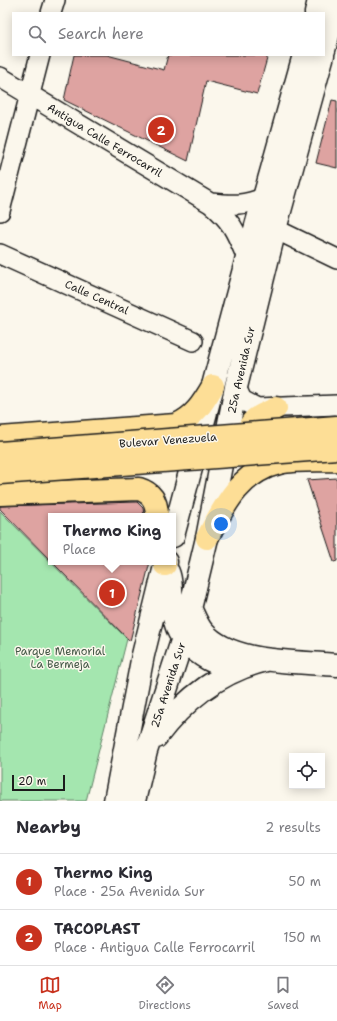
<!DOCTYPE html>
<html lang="en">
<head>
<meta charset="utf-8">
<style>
	:root { --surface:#fff; --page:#f2f2f3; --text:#2b2b33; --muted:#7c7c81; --line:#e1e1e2; --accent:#c8321e }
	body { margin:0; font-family:"Shantell Sans",sans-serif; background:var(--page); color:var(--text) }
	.controls { position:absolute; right:12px; bottom:12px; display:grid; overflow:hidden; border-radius:0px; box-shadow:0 2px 10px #0003 }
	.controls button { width:36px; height:36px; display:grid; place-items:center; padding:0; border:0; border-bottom:1px solid var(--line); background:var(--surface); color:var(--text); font:20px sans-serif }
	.scale { position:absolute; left:12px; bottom:10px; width:53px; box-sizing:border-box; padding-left:4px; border:2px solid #1c1c1c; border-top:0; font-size:11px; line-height:14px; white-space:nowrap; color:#1c1c1c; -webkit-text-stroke:3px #fbf7ec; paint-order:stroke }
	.you { position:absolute; left:221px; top:524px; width:14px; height:14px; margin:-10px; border:3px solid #fff; border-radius:50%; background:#1a73e8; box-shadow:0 0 0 6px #1a73e833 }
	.badge { display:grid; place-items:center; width:26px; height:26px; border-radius:50%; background:var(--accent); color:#fff; font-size:13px; font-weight:700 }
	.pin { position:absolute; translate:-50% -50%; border:2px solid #fff; box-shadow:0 1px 4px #0006 }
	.popup { position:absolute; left:48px; top:513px; width:128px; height:52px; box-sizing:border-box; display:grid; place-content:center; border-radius:0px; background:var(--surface); filter:drop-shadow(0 1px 3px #0005); font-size:13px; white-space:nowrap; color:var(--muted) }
	.popup b { font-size:15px; color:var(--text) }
	.popup::after { content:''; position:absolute; left:50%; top:100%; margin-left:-8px; border:8px solid transparent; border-top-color:var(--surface) }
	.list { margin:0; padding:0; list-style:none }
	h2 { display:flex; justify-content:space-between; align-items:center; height:52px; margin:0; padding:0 16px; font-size:17px }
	h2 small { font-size:13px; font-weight:400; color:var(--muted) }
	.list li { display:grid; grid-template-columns:26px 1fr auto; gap:12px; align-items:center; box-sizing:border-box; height:56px; padding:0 16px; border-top:1px solid var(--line) }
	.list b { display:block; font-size:15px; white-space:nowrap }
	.list p { margin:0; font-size:13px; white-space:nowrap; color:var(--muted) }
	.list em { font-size:13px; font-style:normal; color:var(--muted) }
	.icon { flex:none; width:22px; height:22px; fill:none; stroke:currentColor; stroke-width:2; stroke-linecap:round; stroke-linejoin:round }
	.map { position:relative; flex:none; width:337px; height:801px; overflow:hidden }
	.search { position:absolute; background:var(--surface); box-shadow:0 2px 10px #0003; left:12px; right:12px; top:12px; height:44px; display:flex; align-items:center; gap:10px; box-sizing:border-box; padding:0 14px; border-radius:0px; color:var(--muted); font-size:15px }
	.sheet { height:164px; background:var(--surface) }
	nav { display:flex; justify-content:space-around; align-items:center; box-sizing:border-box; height:56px; border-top:1px solid var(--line); background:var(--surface); font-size:11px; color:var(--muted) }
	nav a { display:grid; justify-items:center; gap:2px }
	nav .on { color:var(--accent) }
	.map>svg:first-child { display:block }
</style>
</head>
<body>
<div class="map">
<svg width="337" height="801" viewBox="0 0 337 801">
	<rect width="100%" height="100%" fill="#fbf7ec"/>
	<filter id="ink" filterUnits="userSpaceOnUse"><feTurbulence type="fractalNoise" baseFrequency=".025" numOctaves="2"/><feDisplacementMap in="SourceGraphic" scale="8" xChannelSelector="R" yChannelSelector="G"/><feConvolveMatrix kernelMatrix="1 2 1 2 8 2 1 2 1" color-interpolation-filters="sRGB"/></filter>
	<g filter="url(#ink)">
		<!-- green -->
		<path fill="#a4e6af" stroke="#608166" d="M0,511L127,639L86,801H0Z"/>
		<!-- building -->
		<path fill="#dea3a1" stroke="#1c1c1c" d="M74,55H107L164,70L168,55H268L257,94L206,81L188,161L64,100Z
			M332,100L337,101V168L316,163Z
			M337,478V561L334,562L307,480Z
			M137,502L143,508L144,516H51V561L0,509V506Z
			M52,562H150L130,641Z"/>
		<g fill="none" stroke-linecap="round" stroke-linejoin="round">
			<!-- minor casing -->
			<g stroke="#1c1c1c" stroke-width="22">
				<path id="minor" d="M51,13L55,0
					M0,77L210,203C232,221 236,232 247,258
					M210,203C233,205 244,206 265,197
					M0,211L40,55
					M275,229L337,259
					M0,254L193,341
					M236,387L242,400L257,408L337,405"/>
			</g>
			<!-- tertiary casing -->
			<g stroke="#1c1c1c" stroke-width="25">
				<path id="tertiary" d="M316,13L319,0
					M324,50L337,2
					M173,536L247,258L304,55
					M168,572C172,581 170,589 172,599C173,610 174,622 179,632C186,645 205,660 220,664C226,666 234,666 241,667
					M190,608C194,616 197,625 203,632C231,665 298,661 337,665
					M156,737C184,700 220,671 266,660
					M115,801L143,655L166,562
					M134,801L146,751L183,638L207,538L236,387L275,229L323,55"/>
			</g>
			<!-- trunk casing -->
			<g stroke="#1c1c1c" stroke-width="25">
				<path id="trunk" d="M0,438L176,425C195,417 203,403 213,386
					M250,450C244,441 247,426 255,419C260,415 269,412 276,408
					M0,494L139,489C152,493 157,502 157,516
					M207,538C224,506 240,472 279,463C297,459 318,461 337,460
					M164,562L165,565"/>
			</g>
			<!-- minor -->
			<use href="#minor" stroke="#fbf7ec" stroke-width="19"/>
			<!-- tertiary -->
			<use href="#tertiary" stroke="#fbf7ec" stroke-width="22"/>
			<!-- trunk -->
			<use href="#trunk" stroke="#fdde96" stroke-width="22"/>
			<!-- trunk-bridge casing -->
			<g stroke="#1c1c1c" stroke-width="25" stroke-linecap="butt">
				<path id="trunk-bridge" d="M0,453L337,427
					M0,473L337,448"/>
			</g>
			<!-- trunk-bridge -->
			<use href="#trunk-bridge" stroke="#fdde96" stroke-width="22"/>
		</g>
	</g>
	<g text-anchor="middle" stroke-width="3" stroke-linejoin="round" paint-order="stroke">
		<!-- street labels -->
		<g font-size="11" fill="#1c1c1c" stroke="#fbf7ec">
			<text transform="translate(105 140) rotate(31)" y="4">Antigua Calle Ferrocarril</text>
			<text transform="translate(97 297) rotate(24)" y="4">Calle Central</text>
			<text transform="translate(241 370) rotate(-77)" y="4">25a Avenida Sur</text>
			<text transform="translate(168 440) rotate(-4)" y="4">Bulevar Venezuela</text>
			<text transform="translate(168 685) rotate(-72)" y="4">25a Avenida Sur</text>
		</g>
		<!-- park labels -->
		<g font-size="11" fill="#455948" stroke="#fbf7ec">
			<text x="60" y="655">Parque Memorial<tspan x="60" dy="13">La Bermeja</tspan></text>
		</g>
	</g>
</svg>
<div class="controls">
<button><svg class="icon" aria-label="locate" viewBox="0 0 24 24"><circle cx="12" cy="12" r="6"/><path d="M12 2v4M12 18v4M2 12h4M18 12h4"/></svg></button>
</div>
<div class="scale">20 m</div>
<div class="you"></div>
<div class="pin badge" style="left:112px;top:593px">1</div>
<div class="popup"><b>Thermo King</b>Place</div>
<div class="pin badge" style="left:161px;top:130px">2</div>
<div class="search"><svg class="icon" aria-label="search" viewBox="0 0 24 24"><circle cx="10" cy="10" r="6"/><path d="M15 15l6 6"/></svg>Search here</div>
</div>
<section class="sheet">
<h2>Nearby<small>2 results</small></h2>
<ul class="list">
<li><span class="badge">1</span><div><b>Thermo King</b><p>Place · 25a Avenida Sur</p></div><em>50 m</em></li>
<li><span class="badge">2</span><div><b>TACOPLAST</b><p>Place · Antigua Calle Ferrocarril</p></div><em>150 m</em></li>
</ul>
</section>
<nav>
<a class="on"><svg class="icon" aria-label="map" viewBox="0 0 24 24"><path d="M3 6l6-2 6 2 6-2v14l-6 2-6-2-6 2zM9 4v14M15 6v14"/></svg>Map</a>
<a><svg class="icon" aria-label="directions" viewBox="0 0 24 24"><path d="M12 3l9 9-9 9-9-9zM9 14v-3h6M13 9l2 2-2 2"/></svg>Directions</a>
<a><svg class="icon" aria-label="saved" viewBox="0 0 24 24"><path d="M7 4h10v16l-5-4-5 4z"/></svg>Saved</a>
</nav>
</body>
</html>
